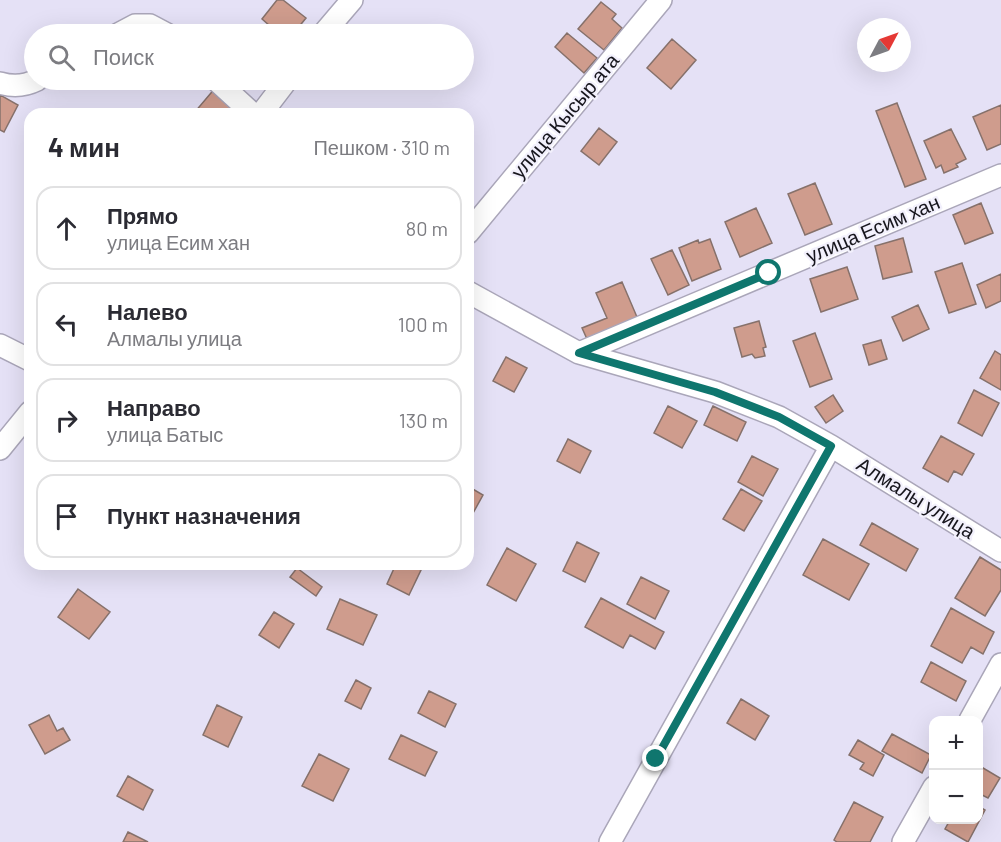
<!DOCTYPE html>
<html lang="ru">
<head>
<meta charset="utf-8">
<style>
	:root { --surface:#fff; --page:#f2f2f3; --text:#2b2b33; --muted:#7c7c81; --line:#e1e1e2 }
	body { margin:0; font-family:Barlow,sans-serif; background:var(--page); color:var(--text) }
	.controls { position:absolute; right:18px; bottom:18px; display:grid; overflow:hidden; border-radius:12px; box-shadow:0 6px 24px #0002 }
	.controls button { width:54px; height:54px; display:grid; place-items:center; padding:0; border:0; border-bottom:2px solid var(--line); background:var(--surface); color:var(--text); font:30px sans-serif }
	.compass { position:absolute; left:857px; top:18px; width:54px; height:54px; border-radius:50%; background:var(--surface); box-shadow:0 6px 24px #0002; rotate:49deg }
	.stop { position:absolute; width:18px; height:18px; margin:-14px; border:4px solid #0f766e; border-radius:50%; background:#fff }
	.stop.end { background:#0f766e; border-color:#fff; box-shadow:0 2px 6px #0008 }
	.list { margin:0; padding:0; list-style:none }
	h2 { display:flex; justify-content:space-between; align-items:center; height:78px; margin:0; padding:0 24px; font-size:26px }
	h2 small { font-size:20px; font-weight:400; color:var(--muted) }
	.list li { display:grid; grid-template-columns:39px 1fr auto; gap:18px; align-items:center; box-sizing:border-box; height:84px; margin:0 12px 12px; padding:0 12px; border:2px solid var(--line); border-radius:18px }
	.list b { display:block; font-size:22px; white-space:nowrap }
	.list p { margin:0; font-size:20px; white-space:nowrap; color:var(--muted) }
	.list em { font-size:20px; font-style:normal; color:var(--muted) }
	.icon { flex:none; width:33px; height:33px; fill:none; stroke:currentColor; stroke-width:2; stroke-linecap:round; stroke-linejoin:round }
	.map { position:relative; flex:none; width:1001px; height:842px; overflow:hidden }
	.search { position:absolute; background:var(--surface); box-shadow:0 6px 24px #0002; left:24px; top:24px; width:450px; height:66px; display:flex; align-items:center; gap:15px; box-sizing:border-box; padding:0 21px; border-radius:33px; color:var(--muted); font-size:22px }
	.panel { position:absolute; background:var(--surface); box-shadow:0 6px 24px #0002; left:24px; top:108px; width:450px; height:462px; border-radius:18px }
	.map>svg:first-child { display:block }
</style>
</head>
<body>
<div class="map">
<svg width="1001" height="842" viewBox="0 0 1001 842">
	<rect width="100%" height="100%" fill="#e5e1f6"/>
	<!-- building -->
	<path fill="#cf9c8d" stroke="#86716b" stroke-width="1.5" d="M277,0H283L306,18L293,34H283L278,31L275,34L269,30L271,27L262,19Z
		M601,2L616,14L612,19L622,28L604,50L578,29Z
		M567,33L597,58L584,73L555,47Z
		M672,39L696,60L671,89L647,68Z
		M216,87L241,109L237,114H196L194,113Z
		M0,95L18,105L4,132L0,130Z
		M897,103L926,179L905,187L876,111Z
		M1001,105V144L987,150L973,117Z
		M599,128L617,142L599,165L581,151Z
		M951,129L966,159L956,164L958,167L944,173L941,165L936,168L924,141Z
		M815,183L832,224L805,235L788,194Z
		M981,203L993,233L965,244L953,215Z
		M756,208L772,243L740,257L725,222Z
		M903,238L912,272L883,279L875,246Z
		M710,239L721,269L692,281L679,248L698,240L699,243Z
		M672,250L689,285L668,295L651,259Z
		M962,263L976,304L949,313L935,272Z
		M847,267L858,299L821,312L810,279Z
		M1001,274V301L986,308L977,285Z
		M622,282L637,317L587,339L582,328L607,318L596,293Z
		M918,305L929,329L903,341L892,317Z
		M759,321L766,347L763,348L765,356L755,358L752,354L742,357L734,328Z
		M815,333L832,379L810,387L793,341Z
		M881,340L887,359L869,365L863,345Z
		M995,351L1001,355V390L980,378Z
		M506,357L527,368L514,392L493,381Z
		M974,390L999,403L982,436L958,423Z
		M833,395L843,411L826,423L815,407Z
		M668,406L697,421L682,448L654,433Z
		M713,406L746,422L737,441L704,425Z
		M941,436L974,454L962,475L954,471L948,482L923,468Z
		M568,439L591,451L580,473L557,461Z
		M752,456L778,469L763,496L738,482Z
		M471,488L483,495L472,515L468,512V494Z
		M741,489L762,501L744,531L723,519Z
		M872,523L918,549L906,571L860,545Z
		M823,539L869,564L849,600L803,575Z
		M577,542L599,553L585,582L563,571Z
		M507,548L536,564L516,601L487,585Z
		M980,557L1001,570V590L985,616L955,598Z
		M396,564H409L421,570L409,595L387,584Z
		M297,568L322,587L316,596L290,577Z
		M641,577L669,591L655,619L627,604Z
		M78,589L110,612L89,639L58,617Z
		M601,598L664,632L655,649L630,635L623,648L585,627Z
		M340,599L377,615L363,645L327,629Z
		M951,608L994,632L983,654L971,647L962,663L931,646Z
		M274,612L294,624L279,648L259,635Z
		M931,662L966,681L956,701L921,682Z
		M356,680L371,688L361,709L345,701Z
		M429,691L456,704L445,727L418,713Z
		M741,699L769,716L755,740L727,723Z
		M217,705L242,717L228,747L203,735Z
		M49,715L57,731L63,728L70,740L45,754L29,725Z
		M892,734L931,755L922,773L882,751Z
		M401,735L437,752L425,776L389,759Z
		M858,740L884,755L873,776L860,769L864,763L849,755Z
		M319,754L349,769L333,801L302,786Z
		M978,765L1000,778L988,798L978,793Z
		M128,776L153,790L143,810L117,796Z
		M854,802L883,817L870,842H837L834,840Z
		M978,806L985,810L968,842L945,829L950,820H978Z
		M128,832L148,842H123Z"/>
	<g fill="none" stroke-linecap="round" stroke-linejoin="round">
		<!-- minor casing -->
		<g stroke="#aaa6b9" stroke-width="24">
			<path id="minor" d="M118,34L135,25H150L167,34
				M323,34L352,0
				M216,80L253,114
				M0,83C13,87 25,86 37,80
				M261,114L287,80
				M468,233L661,0
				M468,292L579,353L715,392L779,417L831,446L1001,551
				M0,345L30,360
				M579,353L1001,175
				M0,449L30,412
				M970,720L1001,664
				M610,842L831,446
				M903,842L934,787"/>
		</g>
		<!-- minor -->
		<use href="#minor" stroke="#fff" stroke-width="21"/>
	</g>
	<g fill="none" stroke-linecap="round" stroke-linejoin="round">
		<!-- route -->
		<path stroke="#0f766e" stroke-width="8" d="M656,759L831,446L779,417L715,392L579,353L769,273"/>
	</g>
	<g text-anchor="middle" stroke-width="4.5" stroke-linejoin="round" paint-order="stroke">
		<!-- street labels -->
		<g font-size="20" fill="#17161d" stroke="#f2f0fc">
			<text transform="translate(565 116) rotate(-50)" y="7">улица Кысыр ата</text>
			<text transform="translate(873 229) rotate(-23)" y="7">улица Есим хан</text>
			<text transform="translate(916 498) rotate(32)" y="7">Алмалы улица</text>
		</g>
	</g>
</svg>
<div class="controls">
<button>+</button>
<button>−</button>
</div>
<svg class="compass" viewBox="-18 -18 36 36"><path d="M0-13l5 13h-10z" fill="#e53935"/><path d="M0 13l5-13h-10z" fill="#7c7c81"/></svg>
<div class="stop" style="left:769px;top:273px"></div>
<div class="stop end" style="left:656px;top:759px"></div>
<div class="search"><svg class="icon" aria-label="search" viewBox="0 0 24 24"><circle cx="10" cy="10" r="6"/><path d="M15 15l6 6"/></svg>Поиск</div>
<section class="panel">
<h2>4 мин<small>Пешком · 310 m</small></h2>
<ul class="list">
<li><svg class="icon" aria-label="ahead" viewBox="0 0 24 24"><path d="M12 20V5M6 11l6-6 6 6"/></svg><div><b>Прямо</b><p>улица Есим хан</p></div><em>80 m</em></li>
<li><svg class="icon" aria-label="left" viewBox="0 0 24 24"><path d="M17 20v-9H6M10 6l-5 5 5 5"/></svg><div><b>Налево</b><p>Алмалы улица</p></div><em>100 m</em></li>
<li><svg class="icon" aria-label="right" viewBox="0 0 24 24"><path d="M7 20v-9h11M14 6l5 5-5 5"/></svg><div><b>Направо</b><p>улица Батыс</p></div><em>130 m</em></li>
<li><svg class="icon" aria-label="arrive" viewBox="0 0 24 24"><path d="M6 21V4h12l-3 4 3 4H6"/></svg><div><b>Пункт назначения</b></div></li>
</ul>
</section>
</div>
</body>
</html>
